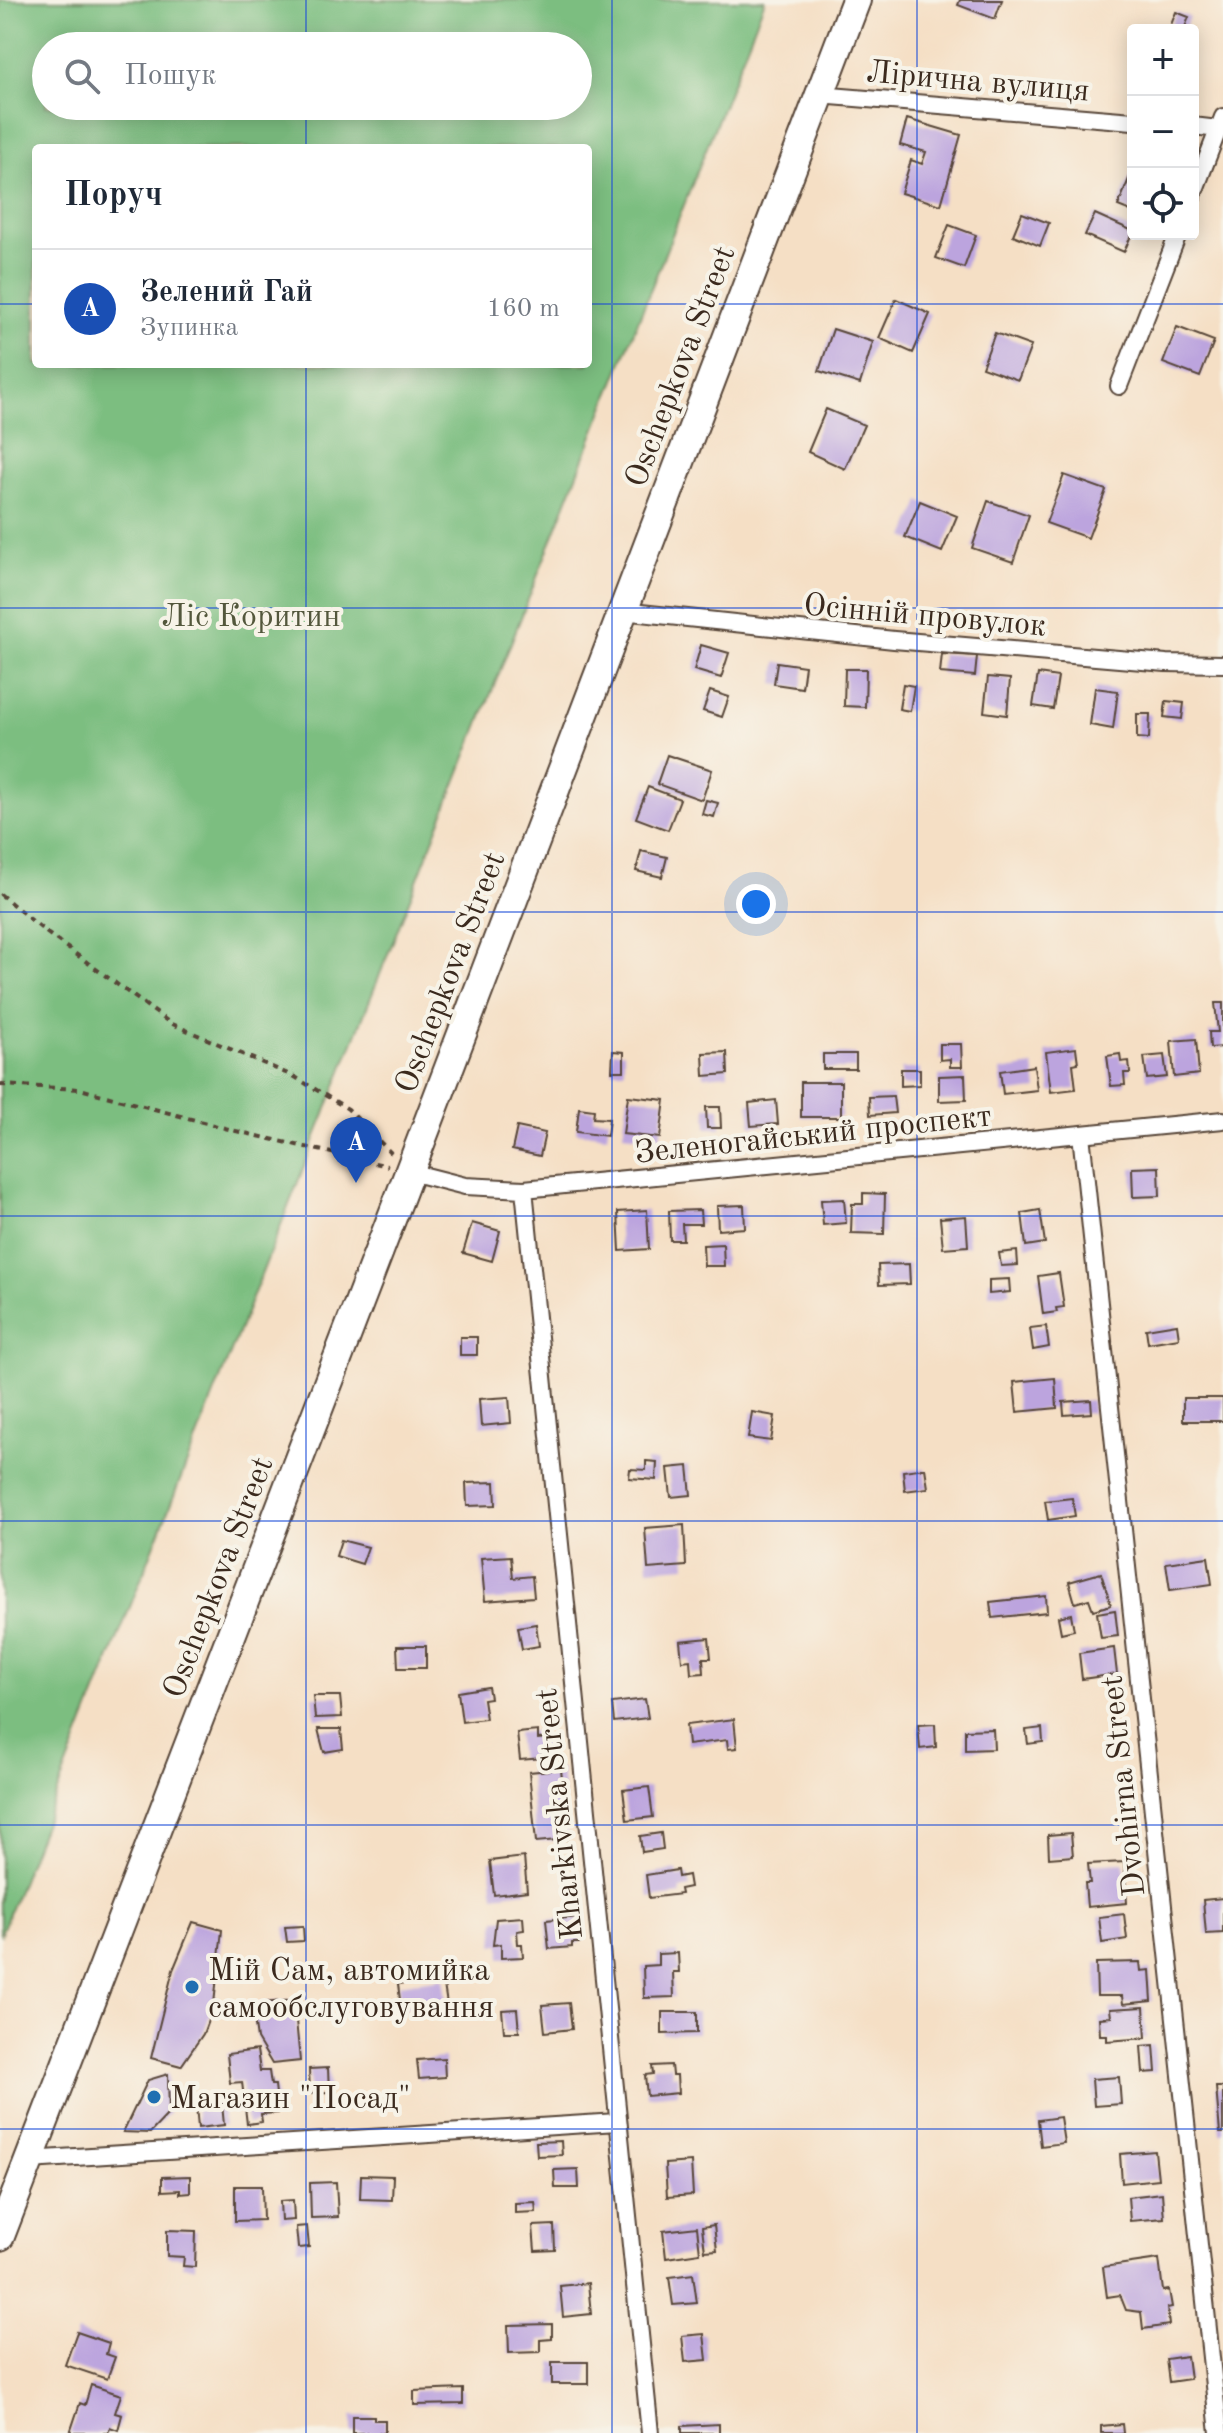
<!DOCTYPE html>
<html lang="uk">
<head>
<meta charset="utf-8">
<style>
	:root { --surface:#fff; --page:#f2f2f3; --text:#1f2937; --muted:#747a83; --line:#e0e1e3; --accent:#1f6fb2 }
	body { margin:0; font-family:"Old Standard TT",serif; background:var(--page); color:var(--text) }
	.controls { position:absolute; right:24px; top:24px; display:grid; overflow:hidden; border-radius:8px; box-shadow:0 4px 20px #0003 }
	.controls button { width:72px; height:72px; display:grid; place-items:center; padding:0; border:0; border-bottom:2px solid var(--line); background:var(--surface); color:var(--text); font:40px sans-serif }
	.you { position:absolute; left:756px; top:904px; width:28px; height:28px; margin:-20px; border:6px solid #fff; border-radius:50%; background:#1a73e8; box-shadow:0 0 0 12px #1a73e833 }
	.badge { display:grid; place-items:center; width:52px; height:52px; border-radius:50%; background:var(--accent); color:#fff; font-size:26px; font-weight:700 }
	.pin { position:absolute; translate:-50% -66px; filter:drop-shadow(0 2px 4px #0008) }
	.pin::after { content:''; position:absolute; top:42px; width:28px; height:24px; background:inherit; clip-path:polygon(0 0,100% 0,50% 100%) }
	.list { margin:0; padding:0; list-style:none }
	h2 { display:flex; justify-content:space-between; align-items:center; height:104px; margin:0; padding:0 32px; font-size:34px }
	h2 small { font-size:26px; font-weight:400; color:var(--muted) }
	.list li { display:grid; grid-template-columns:52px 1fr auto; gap:24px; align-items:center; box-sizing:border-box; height:120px; padding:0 32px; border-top:2px solid var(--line) }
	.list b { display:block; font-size:30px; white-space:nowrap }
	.list p { margin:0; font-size:26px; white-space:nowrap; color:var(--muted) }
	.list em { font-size:26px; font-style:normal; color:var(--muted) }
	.icon { flex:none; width:44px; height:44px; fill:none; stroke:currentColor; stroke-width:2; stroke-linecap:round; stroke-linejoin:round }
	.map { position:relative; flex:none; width:1223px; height:2433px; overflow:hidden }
	.search { position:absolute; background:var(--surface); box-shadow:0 4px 20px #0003; left:32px; top:32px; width:560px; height:88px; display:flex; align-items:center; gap:20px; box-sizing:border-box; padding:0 28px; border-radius:44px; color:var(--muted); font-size:30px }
	.panel { position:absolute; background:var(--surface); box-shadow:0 4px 20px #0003; left:32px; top:144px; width:560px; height:224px; border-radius:8px }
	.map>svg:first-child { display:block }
</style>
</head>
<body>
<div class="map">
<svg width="1223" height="2433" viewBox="0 0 1223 2433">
	<rect width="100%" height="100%" fill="#f7f3e8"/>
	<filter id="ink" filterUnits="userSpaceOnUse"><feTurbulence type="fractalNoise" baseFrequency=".0125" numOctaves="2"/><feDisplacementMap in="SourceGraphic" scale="16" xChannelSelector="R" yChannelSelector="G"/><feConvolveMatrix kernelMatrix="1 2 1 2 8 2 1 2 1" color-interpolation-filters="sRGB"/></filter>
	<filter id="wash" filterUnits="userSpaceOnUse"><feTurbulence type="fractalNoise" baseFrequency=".006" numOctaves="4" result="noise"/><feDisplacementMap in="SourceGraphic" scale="32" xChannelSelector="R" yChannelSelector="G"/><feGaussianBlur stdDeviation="1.8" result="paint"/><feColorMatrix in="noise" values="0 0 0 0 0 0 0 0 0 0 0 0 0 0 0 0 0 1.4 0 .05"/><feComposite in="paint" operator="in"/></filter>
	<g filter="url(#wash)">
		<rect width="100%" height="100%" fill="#f5dfc5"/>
		<!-- forest -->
		<path fill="#7bbe80" stroke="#5b744f" stroke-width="2" fill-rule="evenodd" d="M0,0H765L0,1936ZM46,46H578V106H46ZM36,148H588V364H36Z"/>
		<g id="blocks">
			<!-- building -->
			<path fill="#bca4de" d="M960,0H1002L995,19L958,5Z
				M1176,12L1189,17L1185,27L1191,30H1169Z
				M907,119L961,135L941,205L901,193L911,160L922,164L926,152L900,145Z
				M1133,169V212L1118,206Z
				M1022,213L1049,223L1040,246L1013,235Z
				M1095,214L1133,231L1124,252L1085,235Z
				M949,225L976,235L964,268L936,258Z
				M896,299L930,314L913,353L879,338Z
				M1177,327L1214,341L1200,377L1163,363Z
				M833,329L873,342L860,384L819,371Z
				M995,333L1031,346L1018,380L982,367Z
				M826,409L864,425L845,469L808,452Z
				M1064,475L1106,490L1088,538L1046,523Z
				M920,501L957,516L942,552L905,537Z
				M988,501L1029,515L1013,562L972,548Z
				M701,645L729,653L721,678L694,670Z
				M942,654L977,656L975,676L940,673Z
				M777,662L805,666L802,688L774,684Z
				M845,669H866L865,707L844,706Z
				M1038,674L1058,677L1053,709L1033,706Z
				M988,677L1010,679L1007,715L984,712Z
				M903,684L914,686L910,711L899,709Z
				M1095,688L1118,691L1113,729L1090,725Z
				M710,691L729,697L722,717L703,711Z
				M1166,701L1184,703L1182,719L1164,717Z
				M1137,714H1150L1149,739L1137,738Z
				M667,755L712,770L702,800L657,784Z
				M648,787L680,799L668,830L636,818Z
				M706,800L718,803L714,817L702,814Z
				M641,851L667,857L662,877L636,871Z
				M1215,1003H1223V1047L1210,1048L1209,1032H1218Z
				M1196,1039L1199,1074L1174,1077L1171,1041Z
				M940,1044H961L962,1067H950V1059L940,1060Z
				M1076,1048L1078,1063L1073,1064L1076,1089L1051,1092L1046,1052Z
				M613,1051L624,1052V1071H612Z
				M727,1052L728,1074L704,1076L703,1053Z
				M823,1054H856V1069H823Z
				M1120,1054L1121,1062L1129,1061L1130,1073H1124L1125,1085L1111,1086L1107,1056Z
				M1164,1055L1167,1077L1147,1079L1144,1057Z
				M1034,1066L1037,1090L1003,1094L1000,1071Z
				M901,1069H920V1085L901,1086Z
				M965,1075L966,1100L939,1101V1076Z
				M801,1082H841V1117H801Z
				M628,1096L665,1100L660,1138L623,1134Z
				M893,1096L895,1113L870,1115L869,1097Z
				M776,1100L778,1124L751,1126L749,1103Z
				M706,1107H720L721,1128H707Z
				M579,1108L594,1110L593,1118L609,1119L607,1136L576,1132Z
				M517,1127L545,1133L540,1156L512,1150Z
				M1159,1167L1160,1196L1133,1197L1132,1168Z
				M863,1193L885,1194L884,1234L851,1233L852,1204H863Z
				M844,1199L846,1223L823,1225L821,1200Z
				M744,1205L745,1228L718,1230L717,1206Z
				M647,1210L649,1249L620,1251L618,1212Z
				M700,1210L701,1224H682L683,1240H670L669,1211Z
				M1040,1210L1045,1243L1026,1246L1022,1213Z
				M966,1216L968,1246L943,1248L940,1218Z
				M472,1223L500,1231L492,1261L463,1253Z
				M723,1244L724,1266H704L703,1245Z
				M1017,1251L1018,1265L1001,1266L999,1253Z
				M909,1264L910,1284L879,1285L878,1265Z
				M1059,1273L1064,1307L1056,1308L1057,1312L1043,1314L1038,1276Z
				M1009,1279L1010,1292L989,1294V1280Z
				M1177,1324L1179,1338L1148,1343L1146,1329Z
				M1046,1326L1049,1347L1033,1350L1030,1328Z
				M460,1337H477V1355H460Z
				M1055,1378L1057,1408L1017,1412L1014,1382Z
				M509,1397L511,1423L481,1426L479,1399Z
				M1183,1398H1223V1421H1183Z
				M1091,1400L1092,1413L1064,1415L1063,1402Z
				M752,1412L775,1416L771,1441L748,1438Z
				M646,1461L657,1462L656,1480L629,1478L630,1469L646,1470Z
				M688,1466L691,1495L671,1497L668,1468Z
				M925,1468L928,1488L905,1491L903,1471Z
				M495,1482L496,1505L467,1506L466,1483Z
				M1072,1498L1075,1516L1048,1520L1045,1501Z
				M684,1525L686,1566L648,1569L645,1528Z
				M341,1540L368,1547L362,1564L336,1556Z
				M511,1556L513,1578L532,1576L534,1597L485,1601L481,1558Z
				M1208,1557L1212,1584L1170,1590L1166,1563Z
				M1101,1573L1111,1605L1093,1610L1089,1599L1075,1603L1069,1582Z
				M1046,1596L1047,1612L992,1618L990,1602Z
				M1115,1610L1118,1636L1101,1638L1097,1613Z
				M1071,1614L1074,1630L1061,1633L1058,1617Z
				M536,1624L539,1646L522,1649L518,1627Z
				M709,1638L711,1658H703L704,1673L691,1674L690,1660L682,1661L680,1641Z
				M397,1646H426V1668H398Z
				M1114,1648L1117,1674L1082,1679L1079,1653Z
				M488,1687L490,1698L483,1699L486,1719L462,1722L458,1692Z
				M313,1696H340L342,1717L315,1718Z
				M645,1699L648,1718L614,1722L612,1703Z
				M734,1719L737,1748L728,1749L727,1740L688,1745L686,1725Z
				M935,1724L936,1747L920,1749L918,1725Z
				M1042,1728L1043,1742L1028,1744L1026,1730Z
				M318,1729H341L343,1749L324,1752Z
				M993,1729L994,1749L965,1750V1730Z
				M538,1731V1739L548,1738L549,1750L541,1751L542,1758L520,1760L517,1733Z
				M561,1769L568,1839L536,1842L529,1772Z
				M649,1787L653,1817L627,1820L623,1790Z
				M661,1833L663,1849L642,1852L640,1836Z
				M1071,1833L1073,1856L1049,1858L1048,1835Z
				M524,1857L527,1891L494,1895L490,1861Z
				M1124,1862L1127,1903L1087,1907L1085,1883H1090L1088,1864Z
				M677,1870L678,1877L688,1875L690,1887L680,1889L681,1894L649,1898L646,1875Z
				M1223,1898V1933L1206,1934L1203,1900Z
				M1124,1914L1127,1939L1102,1943L1099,1917Z
				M523,1917L524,1930L517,1931L518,1944H522L523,1957L501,1958V1944L493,1945L496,1919Z
				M578,1917L580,1943H572V1947L549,1949L546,1920Z
				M193,1922L222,1930L214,2004L203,2034L181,2066L151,2058L173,1970Z
				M303,1926L304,1941L287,1942L285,1927Z
				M678,1953L679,1972H673L674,1997L644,1998L643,1966L658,1965V1954Z
				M1140,1962L1141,1971L1150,1970L1152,2001L1123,2004L1122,1996H1097L1096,1963Z
				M443,1978L448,2011L435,2012L434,2004L401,2008L398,1984Z
				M294,2000L300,2061L272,2064L257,2039L252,2004Z
				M569,2003L572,2029L545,2032L542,2005Z
				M1144,2007L1146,2038L1107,2041V2035H1100L1099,2018L1111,2017L1110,2009Z
				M517,2009L519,2032H504L502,2010Z
				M662,2012H697V2033L662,2034Z
				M1154,2045L1156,2072L1143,2073L1141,2046Z
				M257,2050L260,2071H269L271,2085H275L278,2113L261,2114L262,2122L247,2124L242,2082L230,2083L227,2054Z
				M444,2058L445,2077L419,2079L417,2060Z
				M671,2065L672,2075H677L678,2093L647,2096L645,2075L653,2074L652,2066Z
				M328,2068L329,2092L310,2093L309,2069Z
				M168,2074L169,2113L150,2133L123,2132L148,2080Z
				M1119,2077L1121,2104L1094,2106L1092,2079Z
				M1216,2087H1223V2133H1220Z
				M222,2104L224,2125L198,2128L196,2106Z
				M1060,2117L1064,2143L1041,2146L1038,2120Z
				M561,2141L562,2155L537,2156L536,2142Z
				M1155,2151L1158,2179L1122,2183L1120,2154Z
				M691,2162L693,2195L667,2197L665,2164Z
				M578,2169L579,2188H555L554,2170Z
				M361,2175L393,2176L392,2200L360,2199Z
				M190,2176V2193L180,2194V2190L162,2191V2177Z
				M336,2182L338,2217L311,2218L310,2183Z
				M235,2186H262L263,2220L235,2221Z
				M1162,2193L1164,2218L1130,2221L1128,2197Z
				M293,2200L294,2220L281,2221L280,2201Z
				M535,2202L536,2212L515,2213V2203Z
				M554,2225L555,2250L535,2251L533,2226Z
				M714,2225L717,2250L705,2251L702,2227Z
				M307,2226L309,2247L298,2248L296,2227Z
				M697,2227L700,2253L666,2258L663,2231Z
				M167,2230L196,2231L195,2267L183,2266L184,2257L167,2256Z
				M1159,2259L1163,2291L1169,2290L1172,2307L1167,2308L1169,2325L1143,2329L1141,2312L1126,2310L1120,2295L1107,2297L1103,2267Z
				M693,2274L697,2303L673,2305L669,2277Z
				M588,2283L591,2314L563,2317L560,2286Z
				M552,2324V2339L540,2340V2352L509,2353L508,2325Z
				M77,2332L109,2343L106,2354L115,2357L107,2379L65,2365Z
				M704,2334L707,2360L685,2362L682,2336Z
				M1187,2356L1190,2379L1169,2382L1166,2359Z
				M552,2362H588V2384H552Z
				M91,2385L121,2395L115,2413L122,2415L118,2430L110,2427L108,2433H70L80,2403L85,2405Z
				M463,2389V2404L414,2405V2391Z
				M352,2416H374V2420H385V2433H352Z
				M719,2424V2433H682V2426Z
				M1122,2424L1123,2433H1101V2426Z"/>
		</g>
	</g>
	<g filter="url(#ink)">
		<use href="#blocks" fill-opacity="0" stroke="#574537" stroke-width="2"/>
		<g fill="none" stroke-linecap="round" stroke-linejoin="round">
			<!-- street casing -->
			<g stroke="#574537" stroke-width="20">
				<path id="street" d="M819,95L1133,121
					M1193,126L1218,129
					M1193,195L1223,117
					M1119,386L1178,234
					M622,611L894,640L1166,663L1223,664
					M1081,1134L1219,2433
					M410,1172L465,1186L524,1189L1223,1120
					M524,1189L650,2433
					M29,2160L617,2122"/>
			</g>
			<!-- highway casing -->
			<g stroke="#574537" stroke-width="32">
				<path id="highway" d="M0,2236L399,1199L856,0"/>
			</g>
			<!-- path -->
			<path stroke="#574537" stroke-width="4" stroke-dasharray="6 6" stroke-linecap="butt" d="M0,894L47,933L170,1023L295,1077L348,1109L391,1153
				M0,1085L80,1089L236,1131L388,1166"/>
			<!-- street -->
			<use href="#street" stroke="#fff" stroke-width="16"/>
			<!-- highway -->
			<use href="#highway" stroke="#fff" stroke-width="28"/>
		</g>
	</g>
	<!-- grid -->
	<path fill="none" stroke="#1d4ed8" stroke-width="2" stroke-opacity="0.55" d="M306,0V46M612,0V2433M917,0V2433M306,106V148M0,304H36M588,304H1223M306,364V2433M0,608H1223M0,912H1223M0,1216H1223M0,1521H1223M0,1825H1223M0,2129H1223"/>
	<!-- markers -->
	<g fill="#1f6fb2" stroke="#f7f3e8" stroke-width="3">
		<circle cx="192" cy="1987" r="8"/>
		<circle cx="154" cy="2097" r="8"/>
	</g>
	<g text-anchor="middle" stroke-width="8" stroke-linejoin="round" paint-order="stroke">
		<!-- street labels -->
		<g font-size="32" fill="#3b2a1e" stroke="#f7f3e8">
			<text transform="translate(978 80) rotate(5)" y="11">Лірична вулиця</text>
			<text transform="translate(679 366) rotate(-69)" y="11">Oschepkova Street</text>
			<text transform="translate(925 614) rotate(5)" y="11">Осінній провулок</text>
			<text transform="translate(449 972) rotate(-69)" y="11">Oschepkova Street</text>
			<text transform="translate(813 1133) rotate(-6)" y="11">Зеленогайський проспект</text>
			<text transform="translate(217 1577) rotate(-69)" y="11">Oschepkova Street</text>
			<text transform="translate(1122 1786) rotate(-96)" y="11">Dvohirna Street</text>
			<text transform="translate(558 1814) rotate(-96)" y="11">Kharkivska Street</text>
		</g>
		<!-- park labels -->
		<g font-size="32" fill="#53573c" stroke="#f7f3e8">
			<text x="251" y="626">Ліс Коритин</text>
		</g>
		<!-- poi labels -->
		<g font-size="32" fill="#3b2a1e" stroke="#f7f3e8" text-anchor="start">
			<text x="208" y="1980">Мій Сам, автомийка<tspan x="208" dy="37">самообслуговування</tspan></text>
			<text x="170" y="2108">Магазин "Посад"</text>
		</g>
	</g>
</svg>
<div class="controls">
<button>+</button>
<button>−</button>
<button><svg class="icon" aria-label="locate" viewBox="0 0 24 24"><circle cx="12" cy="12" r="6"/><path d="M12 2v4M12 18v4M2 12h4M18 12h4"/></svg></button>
</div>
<div class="you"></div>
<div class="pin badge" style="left:356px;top:1183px;background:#1a4fb4">A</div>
<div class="search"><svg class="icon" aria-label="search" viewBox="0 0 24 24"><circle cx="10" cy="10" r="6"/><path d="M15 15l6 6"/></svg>Пошук</div>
<section class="panel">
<h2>Поруч<small></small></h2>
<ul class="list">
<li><span class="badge" style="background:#1a4fb4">A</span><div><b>Зелений Гай</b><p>Зупинка</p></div><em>160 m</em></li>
</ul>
</section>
</div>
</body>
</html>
